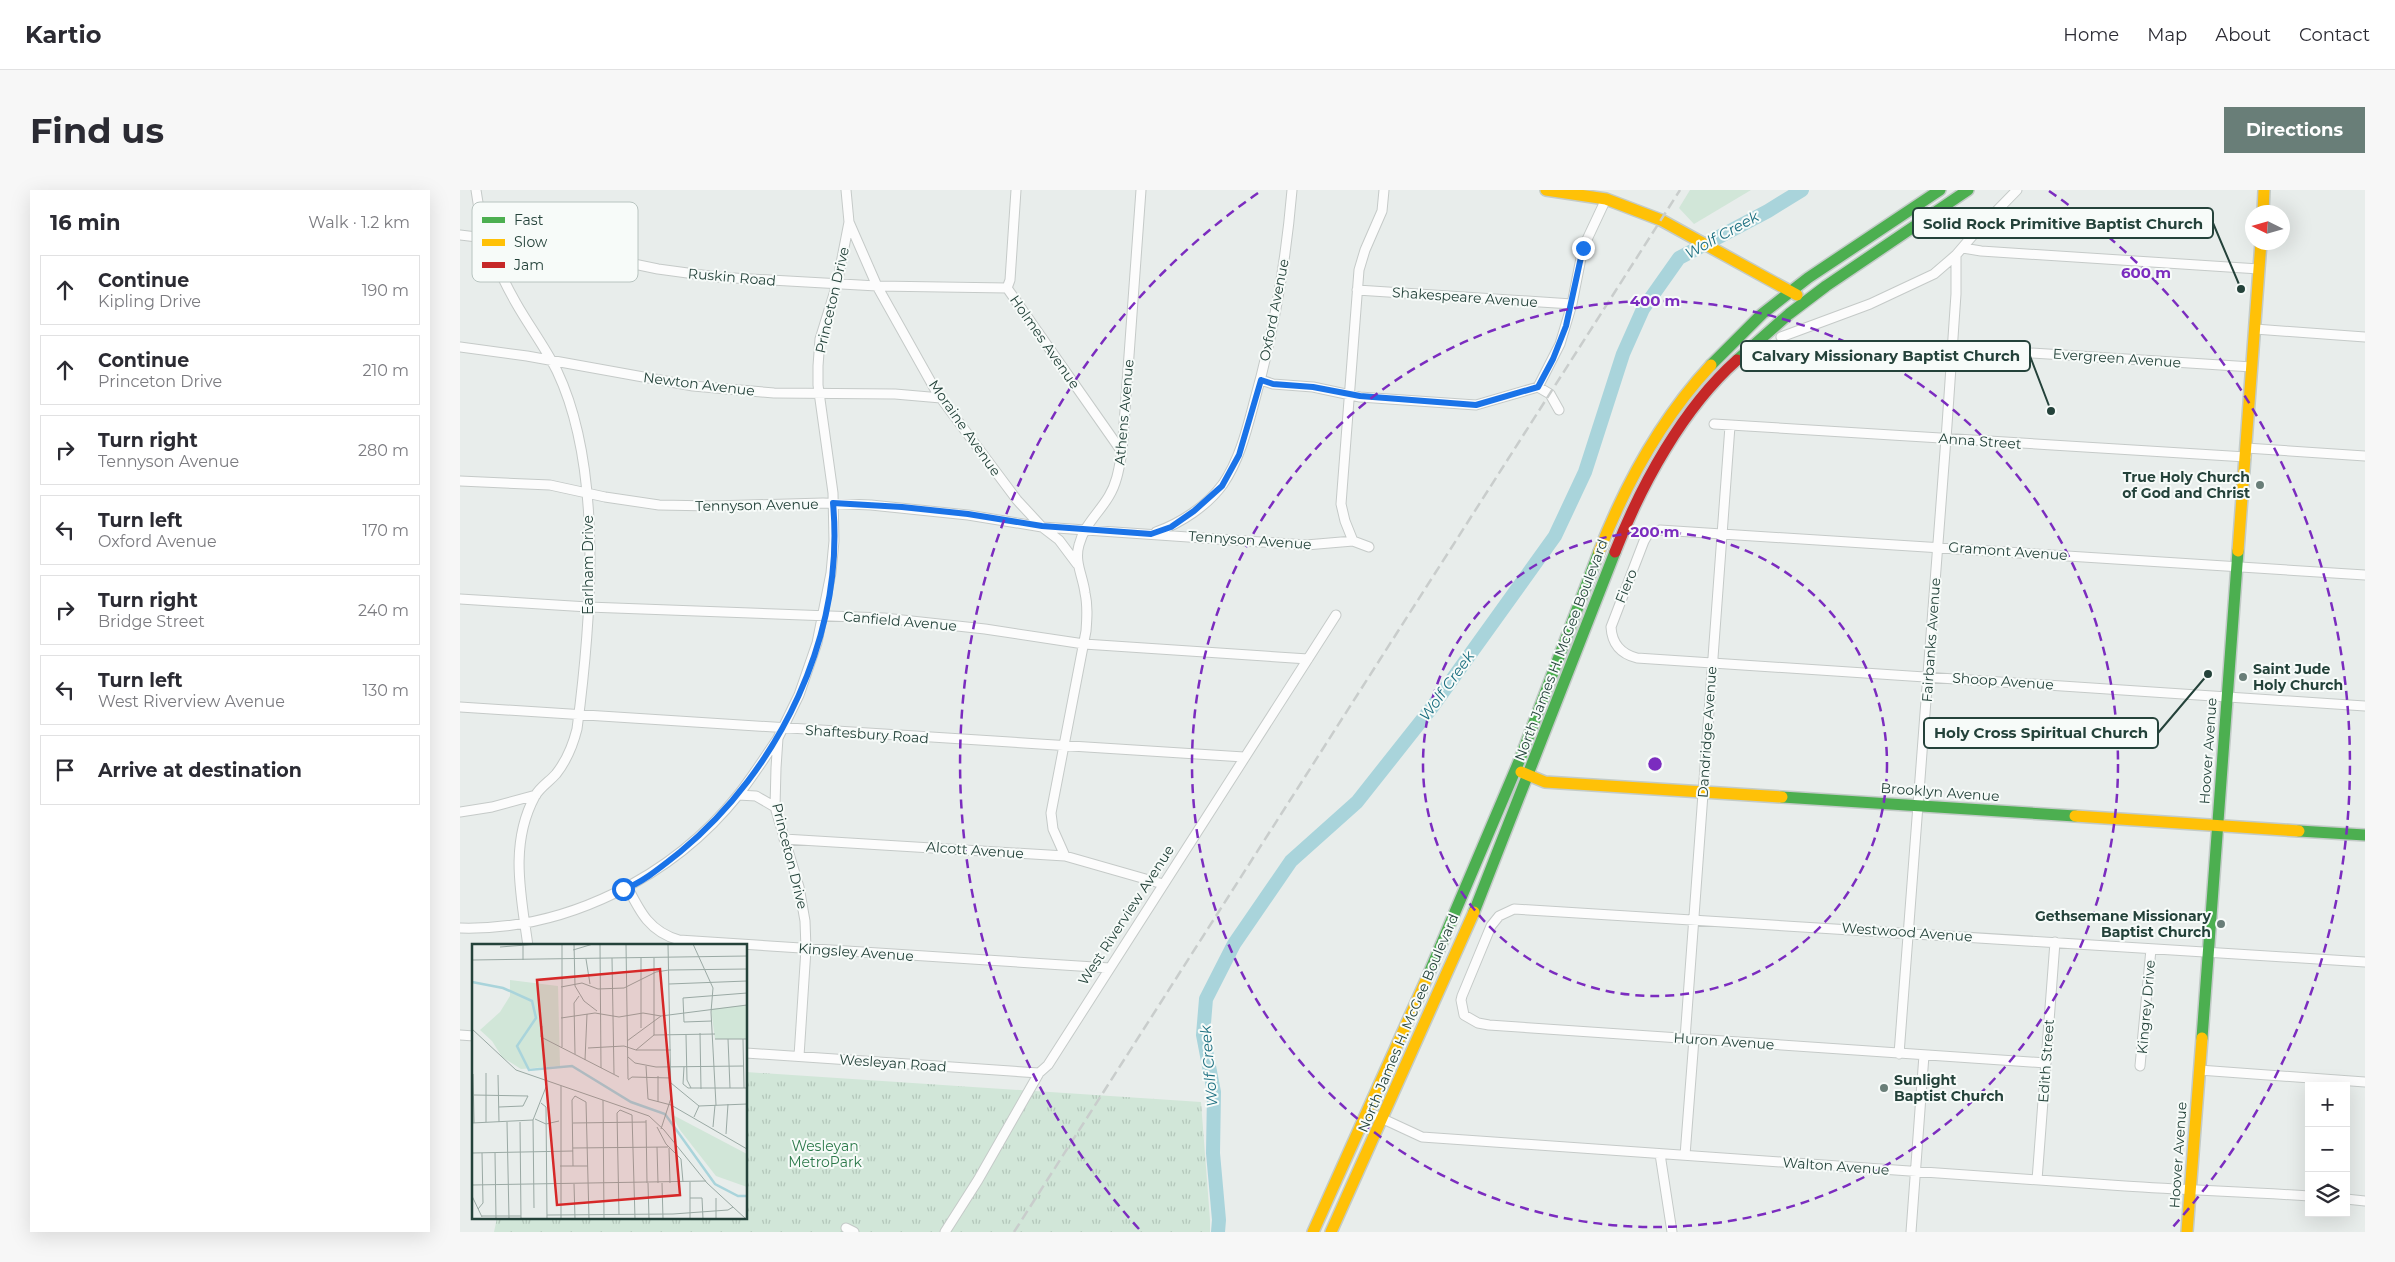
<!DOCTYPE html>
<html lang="en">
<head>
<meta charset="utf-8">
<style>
	:root { --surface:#fff; --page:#f7f7f7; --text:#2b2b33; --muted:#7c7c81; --line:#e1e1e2; --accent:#697e78 }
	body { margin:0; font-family:Montserrat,sans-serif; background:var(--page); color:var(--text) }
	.controls { position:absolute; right:15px; bottom:15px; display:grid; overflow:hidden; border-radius:0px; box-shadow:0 5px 20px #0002 }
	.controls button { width:45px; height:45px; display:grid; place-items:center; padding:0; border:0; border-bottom:1px solid var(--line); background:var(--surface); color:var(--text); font:25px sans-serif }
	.compass { position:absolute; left:1785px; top:15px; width:45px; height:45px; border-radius:50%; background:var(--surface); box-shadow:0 5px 20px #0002; rotate:275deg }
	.stop { position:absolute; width:15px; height:15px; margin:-11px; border:4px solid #1a73e8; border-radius:50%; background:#fff }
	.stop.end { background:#1a73e8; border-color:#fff; box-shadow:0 1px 5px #0008 }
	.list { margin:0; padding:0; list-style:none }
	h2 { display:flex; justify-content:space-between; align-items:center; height:65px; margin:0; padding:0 20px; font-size:21px }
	h2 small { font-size:16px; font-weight:400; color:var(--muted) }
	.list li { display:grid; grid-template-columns:32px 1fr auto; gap:15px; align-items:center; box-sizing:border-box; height:70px; margin:0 10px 10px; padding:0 10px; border:1px solid var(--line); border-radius:0px }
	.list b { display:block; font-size:19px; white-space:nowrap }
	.list p { margin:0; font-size:16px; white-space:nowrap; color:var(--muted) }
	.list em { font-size:16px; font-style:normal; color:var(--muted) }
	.icon { flex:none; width:28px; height:28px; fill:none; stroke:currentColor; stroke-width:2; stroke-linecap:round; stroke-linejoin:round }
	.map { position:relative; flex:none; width:1905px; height:1042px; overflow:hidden; border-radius:0px }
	header { display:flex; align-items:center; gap:30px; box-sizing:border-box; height:70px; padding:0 25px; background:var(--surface); border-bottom:1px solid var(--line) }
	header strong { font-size:24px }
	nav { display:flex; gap:28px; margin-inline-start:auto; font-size:18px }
	.intro { display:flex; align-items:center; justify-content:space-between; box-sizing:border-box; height:120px; padding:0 30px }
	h1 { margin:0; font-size:35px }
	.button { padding:12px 22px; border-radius:0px; background:var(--accent); color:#fff; font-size:18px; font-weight:700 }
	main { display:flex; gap:30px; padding:0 30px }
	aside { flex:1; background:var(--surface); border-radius:0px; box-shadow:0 5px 20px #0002 }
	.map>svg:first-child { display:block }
</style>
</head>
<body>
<header>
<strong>Kartio</strong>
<nav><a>Home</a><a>Map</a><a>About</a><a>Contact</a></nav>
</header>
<div class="intro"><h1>Find us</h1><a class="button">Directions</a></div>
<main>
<aside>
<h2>16 min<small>Walk · 1.2 km</small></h2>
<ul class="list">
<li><svg class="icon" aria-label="ahead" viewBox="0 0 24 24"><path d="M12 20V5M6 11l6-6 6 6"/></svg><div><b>Continue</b><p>Kipling Drive</p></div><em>190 m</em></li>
<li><svg class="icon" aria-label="ahead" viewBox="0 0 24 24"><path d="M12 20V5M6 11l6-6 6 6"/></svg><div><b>Continue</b><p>Princeton Drive</p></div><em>210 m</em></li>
<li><svg class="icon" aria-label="right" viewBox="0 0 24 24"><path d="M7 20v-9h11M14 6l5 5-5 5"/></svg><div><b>Turn right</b><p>Tennyson Avenue</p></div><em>280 m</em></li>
<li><svg class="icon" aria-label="left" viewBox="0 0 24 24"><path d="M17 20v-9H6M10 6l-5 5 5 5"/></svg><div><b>Turn left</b><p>Oxford Avenue</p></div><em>170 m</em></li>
<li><svg class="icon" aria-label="right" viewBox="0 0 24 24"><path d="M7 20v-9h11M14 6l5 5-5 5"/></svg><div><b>Turn right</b><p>Bridge Street</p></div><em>240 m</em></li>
<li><svg class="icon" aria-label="left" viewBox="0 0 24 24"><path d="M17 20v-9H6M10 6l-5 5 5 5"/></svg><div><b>Turn left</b><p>West Riverview Avenue</p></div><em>130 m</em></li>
<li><svg class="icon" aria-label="arrive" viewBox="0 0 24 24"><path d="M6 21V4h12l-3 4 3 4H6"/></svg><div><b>Arrive at destination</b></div></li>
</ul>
</aside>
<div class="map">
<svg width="1905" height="1042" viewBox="0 0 1905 1042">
	<defs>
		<pattern id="park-tufts" width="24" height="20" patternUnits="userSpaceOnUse" patternTransform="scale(1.25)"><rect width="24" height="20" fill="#d1e6d8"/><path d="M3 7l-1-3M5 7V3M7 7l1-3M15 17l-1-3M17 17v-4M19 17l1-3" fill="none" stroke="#b3c6ba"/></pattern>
	</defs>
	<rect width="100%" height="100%" fill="#e8edeb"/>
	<!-- green -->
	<path fill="#d1e6d8" d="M1230,0H1291L1234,34L1219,18Z"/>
	<!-- park -->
	<path fill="url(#park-tufts)" d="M286,882L741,912L750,1030V1042H34L37,1028H286Z"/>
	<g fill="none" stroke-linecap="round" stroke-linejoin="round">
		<!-- river -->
		<path stroke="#a9d4db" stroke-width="14" d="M758,1042L759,1030L753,963L754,902L743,845L746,809L774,754L831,671L897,612L973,516L1095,346L1125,282L1163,164L1183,119L1219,68L1308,21L1342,0"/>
		<!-- street casing -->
		<g stroke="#c5cac8" stroke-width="11">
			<path id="street" d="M16,0C21,41 36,78 56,113C69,136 85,157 97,181C144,280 131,433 117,539C113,555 107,570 96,584C90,591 80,597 75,606C49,654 61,705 68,756
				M389,32L417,96L477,203L557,310L582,337L599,350L617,374
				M0,45L83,55L198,79L257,87L417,96L547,98
				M1503,58L1521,61L1799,79
				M547,98L662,262
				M547,98L550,90L556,0
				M897,100L1112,114
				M1795,139L1905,147
				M1321,147L1410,114L1474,84L1496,65L1514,44L1557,0
				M0,157L67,166L233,196L314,203L435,204L481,208
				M1492,158L1792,177
				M801,190L813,194L853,197L900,207L1016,215L1078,197L1090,204L1099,220
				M1078,197L1100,154L1112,114L1123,58L1146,9
				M1254,234L1786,267
				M1786,258L1905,266
				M0,291L90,295L145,307L199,315L253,316L363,313L411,315L508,325L582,337L846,355L893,351
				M696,342C721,333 747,316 763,294C780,269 787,239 795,209C814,141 826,71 832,0
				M909,357L893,351L885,331L881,314L899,80L905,60L922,21L924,0
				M1905,385L1200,340L1188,344L1184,351L1151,437C1152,454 1161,464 1177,468L1905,516
				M0,409L128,417L424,428L525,439L624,454L848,469
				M0,517L784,567
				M278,605L296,606L315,617
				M0,622L32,617L76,605
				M324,649L605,666L703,694
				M605,666L593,639L591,623L626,441C627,428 628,416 625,403C623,386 614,372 619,355C624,335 639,323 649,306C657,293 659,278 662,262L681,0
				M168,698C180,722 190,742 219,750L650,778
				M0,738C106,741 213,687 279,604C293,586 305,567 318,548
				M0,845L14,846
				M1225,849L1270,236
				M286,863L579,883
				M1439,864L1487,235L1496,104V65
				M339,866L346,759L345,731L339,697L315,617L316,578L318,548L339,505L357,453L371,383L374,351L373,303L358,195V176L360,149L377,94L389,32L386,0
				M1586,873L1029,835L1018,833L1004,825L1001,810L1002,806L1031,736L1039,726L1054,719L1905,772
				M1680,876L1691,759
				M1739,880L1905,892
				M908,922L962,947L1665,996C1726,1000 1787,1002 1849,1006
				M1200,964L1212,1042
				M1225,965L1234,849
				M1577,990L1595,752
				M1886,1009L1905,1011
				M386,1038L394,1042
				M485,1042L518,990L579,883L588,875L876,425
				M1451,1042L1464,865"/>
		</g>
		<!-- fast casing -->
		<g stroke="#c3cbc8" stroke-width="14">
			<path id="fast" d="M1277,170L1329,124L1366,96L1508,0
				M1251,175L1302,124L1348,88L1480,0
				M1322,607L1615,626
				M1839,641L1905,645
				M1014,722L1155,362
				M967,788L1060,569L1139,362
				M1742,848L1778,361"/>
		</g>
		<!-- slow casing -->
		<g stroke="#c3cbc8" stroke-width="14">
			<path id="slow" d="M1086,0L1146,9L1201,30L1337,105
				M1803,22L1804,0
				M1778,361L1801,52
				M1139,362C1165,295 1202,228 1251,175
				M1061,582L1085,592L1322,607
				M1615,626L1839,641
				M853,1042L967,788
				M871,1042L1014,722
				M1727,1042L1742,848"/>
		</g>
		<!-- jam casing -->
		<g stroke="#c3cbc8" stroke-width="14">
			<path id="jam" d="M1155,362C1181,295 1223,218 1277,170"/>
		</g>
		<!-- street -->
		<use href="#street" stroke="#fcfcfc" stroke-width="9"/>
		<!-- fast -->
		<use href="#fast" stroke="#4caf50" stroke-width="11"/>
		<!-- slow -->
		<use href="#slow" stroke="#ffc107" stroke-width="11"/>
		<!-- jam -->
		<use href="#jam" stroke="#c62828" stroke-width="11"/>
		<!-- rail -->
		<path stroke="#c9cdcc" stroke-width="2.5" stroke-dasharray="10 5" stroke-linecap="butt" d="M554,1042L1220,0"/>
	</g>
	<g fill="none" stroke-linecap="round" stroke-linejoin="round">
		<!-- route -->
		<path stroke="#1a73e8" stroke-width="6" d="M163,699C180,695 206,673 220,662C320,580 385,444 373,313L442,317L508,324L582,336L691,344L711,337L734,321L762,296L779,265L801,190L813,194L853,197L900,206L1016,215L1078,197L1093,169L1106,136L1123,58"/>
	</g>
	<!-- distance rings -->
	<g fill="none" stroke="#7b2cbf" stroke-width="2.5" stroke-dasharray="9 6">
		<circle cx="1195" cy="574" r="232"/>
		<circle cx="1195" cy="574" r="463"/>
		<path d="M679 1039A695 695 0 0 1 801 1M1589 1A695 695 0 0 1 1711 1039"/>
	</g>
	<!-- markers -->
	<g fill="#697e78" stroke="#f7fbf9" stroke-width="2">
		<circle cx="1800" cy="295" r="5"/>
		<circle cx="1783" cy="487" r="5"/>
		<circle cx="1761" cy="734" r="5"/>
		<circle cx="1424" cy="898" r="5"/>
	</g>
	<g text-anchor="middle" stroke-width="4" stroke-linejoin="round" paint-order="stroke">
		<!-- street labels -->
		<g font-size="14" fill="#24423a" stroke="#f7fbf9">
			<text transform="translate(272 87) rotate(5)" y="5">Ruskin Road</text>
			<text transform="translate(1005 107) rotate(4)" y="5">Shakespeare Avenue</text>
			<text transform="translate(372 110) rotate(-77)" y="5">Princeton Drive</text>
			<text transform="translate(814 120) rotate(-79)" y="5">Oxford Avenue</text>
			<text transform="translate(585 152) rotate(55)" y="5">Holmes Avenue</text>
			<text transform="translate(1657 168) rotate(4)" y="5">Evergreen Avenue</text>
			<text transform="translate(239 194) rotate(7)" y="5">Newton Avenue</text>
			<text transform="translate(664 222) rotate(-85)" y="5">Athens Avenue</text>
			<text transform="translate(505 238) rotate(55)" y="5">Moraine Avenue</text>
			<text transform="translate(1520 251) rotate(4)" y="5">Anna Street</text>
			<text transform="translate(297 315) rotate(-1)" y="5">Tennyson Avenue</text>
			<text transform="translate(790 350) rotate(4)" y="5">Tennyson Avenue</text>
			<text transform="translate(1548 361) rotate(4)" y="5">Gramont Avenue</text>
			<text transform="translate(128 375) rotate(-90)" y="5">Earlham Drive</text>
			<text transform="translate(1166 396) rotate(-68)" y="5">Fiero</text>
			<text transform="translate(440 431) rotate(5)" y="5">Canfield Avenue</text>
			<text transform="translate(1471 450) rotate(-86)" y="5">Fairbanks Avenue</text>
			<text transform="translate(1101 460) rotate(-69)" y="5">North James H. McGee Boulevard</text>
			<text transform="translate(1543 491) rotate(4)" y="5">Shoop Avenue</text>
			<text transform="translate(1247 542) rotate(-86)" y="5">Dandridge Avenue</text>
			<text transform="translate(407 544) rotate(4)" y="5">Shaftesbury Road</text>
			<text transform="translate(1748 561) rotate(-86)" y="5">Hoover Avenue</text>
			<text transform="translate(1480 602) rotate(4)" y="5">Brooklyn Avenue</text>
			<text transform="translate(515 660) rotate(4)" y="5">Alcott Avenue</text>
			<text transform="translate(330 666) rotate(76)" y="5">Princeton Drive</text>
			<text transform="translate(666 725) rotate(-57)" y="5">West Riverview Avenue</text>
			<text transform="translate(1447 742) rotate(4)" y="5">Westwood Avenue</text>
			<text transform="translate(396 762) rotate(4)" y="5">Kingsley Avenue</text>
			<text transform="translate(1686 817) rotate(-85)" y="5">Kingrey Drive</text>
			<text transform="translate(948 833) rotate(-67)" y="5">North James H. McGee Boulevard</text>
			<text transform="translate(1264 851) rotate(4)" y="5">Huron Avenue</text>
			<text transform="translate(1586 871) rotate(-86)" y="5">Edith Street</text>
			<text transform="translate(433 873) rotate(4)" y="5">Wesleyan Road</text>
			<text transform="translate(1718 965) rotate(-86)" y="5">Hoover Avenue</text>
			<text transform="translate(1376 976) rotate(4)" y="5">Walton Avenue</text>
		</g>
		<!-- poi labels -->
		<g font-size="14" font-weight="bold" fill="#24423a" stroke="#f7fbf9" text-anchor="end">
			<text x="1790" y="292">True Holy Church<tspan x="1790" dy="16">of God and Christ</tspan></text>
			<text x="1793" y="484" text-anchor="start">Saint Jude<tspan x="1793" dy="16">Holy Church</tspan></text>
			<text x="1751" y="731">Gethsemane Missionary<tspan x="1751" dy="16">Baptist Church</tspan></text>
			<text x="1434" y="895" text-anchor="start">Sunlight<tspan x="1434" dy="16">Baptist Church</tspan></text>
		</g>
		<!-- park labels -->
		<g font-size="14" fill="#2d7a4b" stroke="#f7fbf9">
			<text x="365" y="961">Wesleyan<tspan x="365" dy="16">MetroPark</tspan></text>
		</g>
		<!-- water labels -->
		<g font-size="15" font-style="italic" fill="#1c6f80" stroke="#f7fbf9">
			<text transform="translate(1262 45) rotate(-29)" y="5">Wolf Creek</text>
			<text transform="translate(987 496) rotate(-54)" y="5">Wolf Creek</text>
			<text transform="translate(749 876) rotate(-95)" y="5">Wolf Creek</text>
		</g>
	</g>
	<!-- overview -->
	<g transform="translate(12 754)">
		<rect width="275" height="275" fill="#e8edeb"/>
		<path d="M199,170L275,210V243L244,232L208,186Z" fill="#d1e6d8"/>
		<path d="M38,36L86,42L88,122L49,125L30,113L20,97L8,86L28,68L38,52ZM275,61V95H243L239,65Z" fill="#d1e6d8"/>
		<path fill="none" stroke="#a9d4db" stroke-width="2.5" d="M0,38L31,44L60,57L64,74L45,102L57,126L100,122L159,158L193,170L243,240L266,252H275"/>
		<path fill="none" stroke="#9aa9a4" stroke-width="1" d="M51,0V16M102,0L103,42L112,57L125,67M128,0L129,124M130,0H148M154,0L156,135M221,0L241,44L239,68L244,161M28,3L67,0M101,6L121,0M140,14L142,130M114,15L118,40M0,16L275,12M197,26L275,25M197,40L275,37M89,43L110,39L126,45L152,44L184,28L197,26M89,74L123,69L147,73L171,69L189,72L275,61M240,77L212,78L211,54L275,49M70,82L69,93L147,133M169,84V14M0,85L44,126L177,172L192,186L235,239L274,275M228,89L229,145M182,91V14M214,91L215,136L219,144M243,95H275M256,95L258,144M271,95L272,144M155,97L189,72M90,103V0M116,104L152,102L164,106H199M164,106L182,91L243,90M103,110L102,59L107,52M156,113L163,119L184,123L272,122M113,116L115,70M174,122L176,155M212,123L211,140L216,144H275M14,129V178M1,130L2,179M26,131L27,178M186,132V158M156,136L160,133L199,134M199,139L227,162L222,173M89,142V275M2,151L56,152L51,162L27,163M176,155L199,161L275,205M131,156L132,275M69,159L74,163L75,275M275,160V181M227,162L275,160M63,175L74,180L87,177M174,176L175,239M35,178L37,275M48,178L49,275M0,179L61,176M101,179L174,178M185,183L194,200L209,215L211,238M241,183L243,161M189,185L199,154L196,0M254,190L256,160M185,203L186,239M101,204L196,203M197,204L198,239M0,209L101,207M23,209L24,275M88,222H116M101,222L100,156L103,152L114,158L117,275M218,238V275M176,239L177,275M190,239L191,275M102,240L103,275M0,241L234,237M0,252L10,273M218,254H230L231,275M62,264L61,176L74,143M6,265L11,259L10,209M75,271L201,270L256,266L261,263M147,271L145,169L148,166L160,171L163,275M10,272H49M244,275V254"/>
		<path fill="#d62828" fill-opacity="0.15" stroke="#d62828" stroke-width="2.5" d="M188,25L208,251L85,261L65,36Z"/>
		<rect width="275" height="275" fill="none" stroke="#24423a" stroke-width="2.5"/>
	</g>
	<!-- legend -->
	<rect x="12" y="12" width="166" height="80" rx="8" fill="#f7fbf9" stroke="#b8c4c0" stroke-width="1"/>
	<rect x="22" y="27" width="23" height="6" fill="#4caf50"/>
	<rect x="22" y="49" width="23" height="7" fill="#ffc107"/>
	<rect x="22" y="72" width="23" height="6" fill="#c62828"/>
	<g font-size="14" fill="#24423a">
		<text x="54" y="35">Fast</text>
		<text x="54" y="57">Slow</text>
		<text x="54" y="80">Jam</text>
	</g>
	<circle cx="1195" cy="574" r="8" fill="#7b2cbf" stroke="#f7fbf9" stroke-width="2.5"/>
	<g font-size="15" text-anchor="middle" font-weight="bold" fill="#7b2cbf" stroke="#f7fbf9" stroke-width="4" stroke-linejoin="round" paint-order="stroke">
		<text x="1686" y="88">600 m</text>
		<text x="1195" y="116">400 m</text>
		<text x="1195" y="347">200 m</text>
	</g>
	<!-- callouts -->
	<path fill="none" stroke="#24423a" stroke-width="2" d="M1781 99L1753 33M1591 221L1570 166M1748 484L1698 543"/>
	<g fill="#24423a" stroke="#f7fbf9" stroke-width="2">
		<circle cx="1781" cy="99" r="5"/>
		<circle cx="1591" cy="221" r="5"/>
		<circle cx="1748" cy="484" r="5"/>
	</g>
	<g fill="#f7fbf9" stroke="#24423a" stroke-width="2">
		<rect x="1453" y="18" width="300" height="30" rx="5"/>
		<rect x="1281" y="151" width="289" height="30" rx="5"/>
		<rect x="1464" y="528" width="234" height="30" rx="5"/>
	</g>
	<g font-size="15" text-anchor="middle" font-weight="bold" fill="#24423a">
		<text x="1603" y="39">Solid Rock Primitive Baptist Church</text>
		<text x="1426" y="171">Calvary Missionary Baptist Church</text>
		<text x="1581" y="548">Holy Cross Spiritual Church</text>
	</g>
</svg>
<div class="controls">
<button>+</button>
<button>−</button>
<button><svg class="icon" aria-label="layers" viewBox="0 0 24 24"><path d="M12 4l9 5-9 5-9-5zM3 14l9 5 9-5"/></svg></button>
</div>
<svg class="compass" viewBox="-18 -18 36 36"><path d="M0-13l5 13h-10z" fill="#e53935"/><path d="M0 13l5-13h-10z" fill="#7c7c81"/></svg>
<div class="stop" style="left:163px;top:699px"></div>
<div class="stop end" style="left:1123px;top:58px"></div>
</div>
</main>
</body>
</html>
